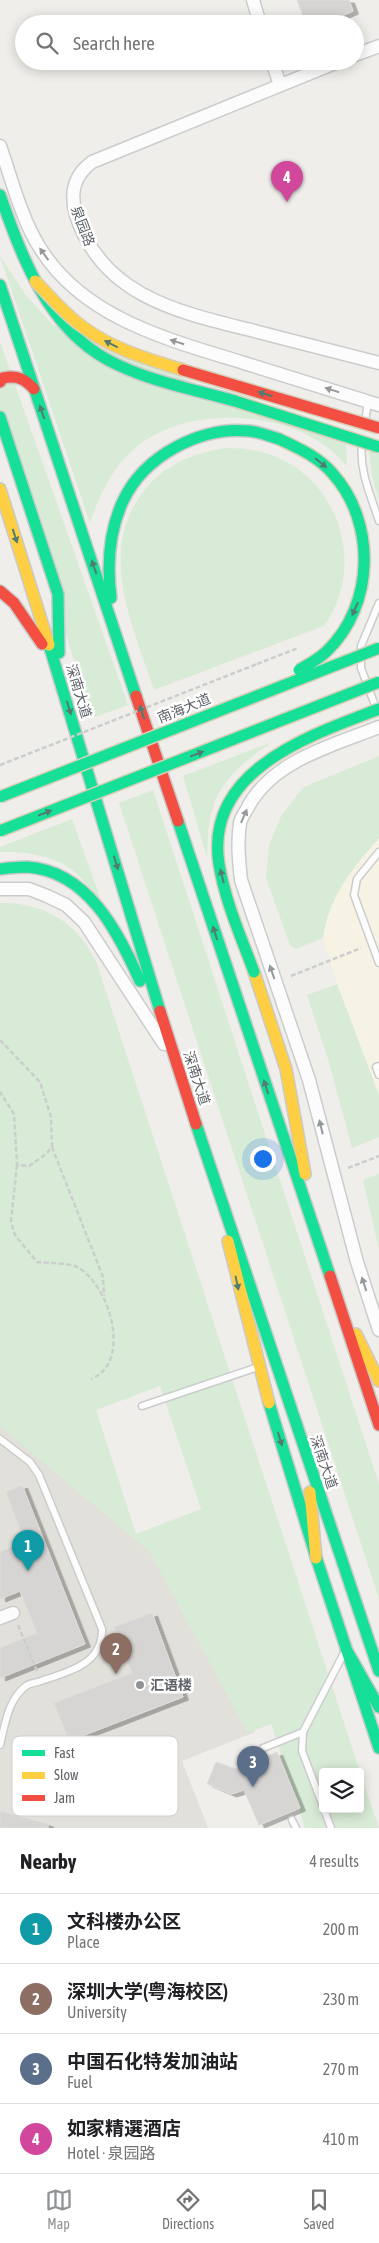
<!DOCTYPE html>
<html lang="en">
<head>
<meta charset="utf-8">
<style>
	:root { --surface:#fff; --page:#f2f2f2; --text:#202124; --muted:#757577; --line:#e0e0e0; --accent:#919496 }
	body { margin:0; font-family:"Asap Condensed","Noto Sans SC",sans-serif; background:var(--page); color:var(--text) }
	.controls { position:absolute; right:15px; bottom:15px; display:grid; overflow:hidden; border-radius:5px; box-shadow:0 2px 12px #0003 }
	.controls button { width:45px; height:45px; display:grid; place-items:center; padding:0; border:0; border-bottom:1px solid var(--line); background:var(--surface); color:var(--text); font:25px sans-serif }
	.you { position:absolute; left:262px; top:1158px; width:18px; height:18px; margin:-12px; border:4px solid #fff; border-radius:50%; background:#1a73e8; box-shadow:0 0 0 8px #1a73e833 }
	.badge { display:grid; place-items:center; width:32px; height:32px; border-radius:50%; background:var(--accent); color:#fff; font-size:16px; font-weight:700 }
	.pin { position:absolute; translate:-50% -41px; filter:drop-shadow(0 1px 2px #0008) }
	.pin::after { content:''; position:absolute; top:26px; width:18px; height:15px; background:inherit; clip-path:polygon(0 0,100% 0,50% 100%) }
	.list { margin:0; padding:0; list-style:none }
	h2 { display:flex; justify-content:space-between; align-items:center; height:65px; margin:0; padding:0 20px; font-size:21px }
	h2 small { font-size:16px; font-weight:400; color:var(--muted) }
	.list li { display:grid; grid-template-columns:32px 1fr auto; gap:15px; align-items:center; box-sizing:border-box; height:70px; padding:0 20px; border-top:1px solid var(--line) }
	.list b { display:block; font-size:19px; white-space:nowrap }
	.list p { margin:0; font-size:16px; white-space:nowrap; color:var(--muted) }
	.list em { font-size:16px; font-style:normal; color:var(--muted) }
	.icon { flex:none; width:28px; height:28px; fill:none; stroke:currentColor; stroke-width:2; stroke-linecap:round; stroke-linejoin:round }
	.map { position:relative; flex:none; width:379px; height:1828px; overflow:hidden }
	.search { position:absolute; background:var(--surface); box-shadow:0 2px 12px #0003; left:15px; right:15px; top:15px; height:55px; display:flex; align-items:center; gap:12px; box-sizing:border-box; padding:0 18px; border-radius:28px; color:var(--muted); font-size:19px }
	.sheet { height:345px; background:var(--surface) }
	nav { display:flex; justify-content:space-around; align-items:center; box-sizing:border-box; height:70px; border-top:1px solid var(--line); background:var(--surface); font-size:14px; color:var(--muted) }
	nav a { display:grid; justify-items:center; gap:2px }
	nav .on { color:var(--accent) }
	.map>svg:first-child { display:block }
</style>
</head>
<body>
<div class="map">
<svg width="379" height="1828" viewBox="0 0 379 1828">
	<defs>
		<filter id="shadow"><feDropShadow dx="5.5" dy="3" stdDeviation="0" flood-color="#0004"/></filter>
	</defs>
	<rect width="100%" height="100%" fill="#efeeea"/>
	<!-- commercial -->
	<path fill="#f7f3e4" d="M379,838V1095L337,984L323,938L325,922L333,898L347,876Z"/>
	<!-- education -->
	<path fill="#e2e0da" d="M0,1424L140,1539L209,1616L255,1732L182,1761L208,1828H0Z"/>
	<!-- green -->
	<path fill="#d8ebd6" fill-rule="evenodd" d="M0,256L25,294L53,325L346,444L347,466C339,458 331,449 321,443C271,409 181,408 134,449C112,468 99,496 90,523Z
		M0,342L128,705L93,718L0,432Z
		M227,448C244,448 260,450 276,457C342,484 365,569 324,626L154,690C132,623 95,549 147,487C168,463 196,452 227,448Z
		M379,451V500L372,476L369,452Z
		M272,742C245,761 221,778 212,811C207,825 208,843 207,857L183,776Z
		M379,756V838C352,869 329,896 323,938L296,949L290,945L266,878L269,845L282,814L304,787Z
		M153,790L379,1484V1599L119,803Z
		M72,819L101,900C91,890 80,875 68,867C49,855 22,851 0,852V847Z
		M0,903C44,902 79,923 97,964L360,1772H323V1809H360V1772L379,1828H305L271,1724L248,1733L149,1551L0,1426ZM160,1386L201,1509L136,1534L96,1410Z
		M337,984L379,1095V1137L352,1148L329,1062L307,995Z
		M379,1174V1249L363,1180Z"/>
	<!-- building -->
	<path fill="#d6d5d3" stroke="#deddd9" filter="url(#shadow)" d="M297,0H349L353,11L324,24H306Z
		M22,1485L85,1644L0,1678V1648L37,1633L20,1591L0,1599V1552L25,1542L6,1492Z
		M152,1613L183,1697L69,1741L54,1703L132,1673L114,1627Z
		M277,1752L300,1808L259,1825L244,1790L231,1794L207,1784L216,1762L236,1769Z
		M0,1811L48,1824V1828H0Z"/>
	<g fill="none" stroke-linecap="round" stroke-linejoin="round">
		<!-- lane casing -->
		<g stroke="#cbcccc" stroke-width="9">
			<path id="lane" d="M365,422L368,401
				M362,444C359,471 371,496 379,521
				M376,708L361,668V646L379,603
				M379,852L357,879L354,895L379,963
				M379,1066L376,1067L379,1075
				M142,1406L258,1367
				M0,1439L30,1462L39,1475L102,1629C103,1664 68,1672 41,1681C36,1683 30,1683 26,1686C8,1699 5,1725 0,1745
				M303,1732L302,1751L323,1806
				M263,1748L303,1732L344,1653
				M324,1809L331,1828
				M292,1820L296,1828"/>
		</g>
		<!-- street casing -->
		<g stroke="#cbcccc" stroke-width="15">
			<path id="street" d="M253,0L260,24
				M355,55L379,46
				M272,61L280,85
				M340,61L92,162C73,176 70,194 76,215C103,299 184,313 258,332C298,342 339,353 379,363
				M0,146C12,180 21,218 40,248C84,319 170,340 244,363C289,377 334,391 379,405
				M379,727C331,746 271,761 247,809C244,814 241,818 240,823C237,843 239,861 241,880L309,1080L357,1262L379,1330
				M0,889H29L47,896L66,905L84,922L164,1044
				M0,1618L13,1613"/>
		</g>
		<!-- fast casing -->
		<g stroke="#cacacb" stroke-width="14">
			<path id="fast" d="M0,195C22,257 47,327 108,360C147,381 193,389 235,401
				M0,285L136,696
				M0,417L58,594L59,653
				M111,598C107,566 109,531 123,501C144,456 200,426 249,431C260,432 269,436 279,439
				M49,645L160,1011
				M178,821L330,1276
				M0,869C9,868 18,867 27,867C88,871 118,932 140,981
				M196,1124L379,1671
				M269,1403L317,1560L379,1748
				M346,1649L379,1707"/>
		</g>
		<!-- slow casing -->
		<g stroke="#cacacb" stroke-width="14">
			<path id="slow" d="M0,489L49,645
				M254,972L286,1069L305,1174
				M228,1241L269,1403
				M356,1334L379,1381
				M310,1492L316,1558"/>
		</g>
		<!-- jam casing -->
		<g stroke="#cacacb" stroke-width="14">
			<path id="jam" d="M0,382L3,378C17,375 25,379 34,389
				M0,591L14,603L42,644
				M136,696L178,821
				M160,1011L196,1124
				M330,1276L379,1425"/>
		</g>
		<!-- path -->
		<path stroke="#cacfcc" stroke-width="2.5" stroke-dasharray="5 2.5" stroke-linecap="butt" d="M257,664L298,648
			M291,976L361,948
			M0,1040L40,1082L51,1117L52,1147L46,1154L29,1166L17,1165L14,1114L0,1092
			M52,1147L103,1277L104,1296
			M17,1165L11,1221L15,1235L37,1262C47,1263 67,1263 75,1266C110,1282 133,1363 91,1379
			M348,1168L379,1156
			M18,1625L37,1671"/>
		<!-- lane -->
		<use href="#lane" stroke="#fdfcfc" stroke-width="6"/>
		<!-- street -->
		<use href="#street" stroke="#fdfcfc" stroke-width="12"/>
		<!-- fast -->
		<use href="#fast" stroke="#16e098" stroke-width="11"/>
		<!-- slow -->
		<use href="#slow" stroke="#ffcf43" stroke-width="11"/>
		<!-- jam -->
		<use href="#jam" stroke="#f24e42" stroke-width="11"/>
		<!-- fast-bridge casing -->
		<g stroke="#d7ceb8" stroke-width="14" stroke-linecap="butt">
			<path id="fast-bridge" d="M235,401L379,447
				M279,439C298,448 319,457 333,474C376,522 375,605 327,651C319,659 309,664 299,670
				M0,797L379,648
				M0,831L379,682
				M254,972C241,937 225,901 219,864C204,770 311,735 379,709"/>
		</g>
		<!-- slow-bridge casing -->
		<g stroke="#d7ceb8" stroke-width="14" stroke-linecap="butt">
			<path id="slow-bridge" d="M35,281C50,296 65,315 83,327C112,349 148,359 183,370"/>
		</g>
		<!-- jam-bridge casing -->
		<g stroke="#d7ceb8" stroke-width="14" stroke-linecap="butt">
			<path id="jam-bridge" d="M183,370L379,428"/>
		</g>
		<!-- path-bridge -->
		<path stroke="#cacfcc" stroke-width="2.5" stroke-dasharray="5 2.5" stroke-linecap="butt" d="M0,765L257,664"/>
		<!-- fast-bridge -->
		<use href="#fast-bridge" stroke="#16e098" stroke-width="11"/>
		<!-- slow-bridge -->
		<use href="#slow-bridge" stroke="#ffcf43" stroke-width="11"/>
		<!-- jam-bridge -->
		<use href="#jam-bridge" stroke="#f24e42" stroke-width="11"/>
	</g>
	<!-- one-way arrows -->
	<defs><path id="oneway-solid" d="M-6-.8H1V-3.2L6.5 0L1 3.2V.8H-6Z" transform="scale(1.25)"/></defs>
	<g fill="#96999c">
		<use href="#oneway-solid" transform="translate(44 254) rotate(-126)"/>
		<use href="#oneway-solid" transform="translate(177 342) rotate(-163)"/>
		<use href="#oneway-solid" transform="translate(332 390) rotate(-163)"/>
		<use href="#oneway-solid" transform="translate(244 816) rotate(-66)"/>
		<use href="#oneway-solid" transform="translate(272 972) rotate(-109)"/>
		<use href="#oneway-solid" transform="translate(321 1127) rotate(-104)"/>
		<use href="#oneway-solid" transform="translate(364 1284) rotate(-108)"/>
	</g>
	<g fill="#507c72">
		<use href="#oneway-solid" transform="translate(111 344) rotate(-153)"/>
		<use href="#oneway-solid" transform="translate(265 394) rotate(-163)"/>
		<use href="#oneway-solid" transform="translate(42 412) rotate(-109)"/>
		<use href="#oneway-solid" transform="translate(321 463) rotate(39)"/>
		<use href="#oneway-solid" transform="translate(15 536) rotate(72)"/>
		<use href="#oneway-solid" transform="translate(94 567) rotate(-109)"/>
		<use href="#oneway-solid" transform="translate(355 609) rotate(114)"/>
		<use href="#oneway-solid" transform="translate(69 708) rotate(73)"/>
		<use href="#oneway-solid" transform="translate(142 712) rotate(-108)"/>
		<use href="#oneway-solid" transform="translate(197 754) rotate(-21)"/>
		<use href="#oneway-solid" transform="translate(45 813) rotate(-21)"/>
		<use href="#oneway-solid" transform="translate(116 863) rotate(73)"/>
		<use href="#oneway-solid" transform="translate(222 876) rotate(-104)"/>
		<use href="#oneway-solid" transform="translate(215 933) rotate(-108)"/>
		<use href="#oneway-solid" transform="translate(266 1087) rotate(-108)"/>
		<use href="#oneway-solid" transform="translate(237 1283) rotate(78)"/>
		<use href="#oneway-solid" transform="translate(280 1439) rotate(73)"/>
	</g>
	<!-- markers -->
	<circle fill="#919496" stroke="#fff" stroke-width="2" cx="140" cy="1685" r="5"/>
	<g text-anchor="middle" stroke-width="5" stroke-linejoin="round" paint-order="stroke">
		<!-- street labels -->
		<g font-size="14" fill="#5f6368" stroke="#fff">
			<text transform="translate(83 226) rotate(69)" y="5">泉园路</text>
			<text transform="translate(79 691) rotate(73)" y="5">深南大道</text>
			<text transform="translate(184 708) rotate(-22)" y="5">南海大道</text>
			<text transform="translate(197 1078) rotate(72)" y="5">深南大道</text>
			<text transform="translate(324 1462) rotate(71)" y="5">深南大道</text>
		</g>
		<!-- poi labels -->
		<g font-size="14" font-weight="bold" fill="#5f6368" stroke="#fff" text-anchor="start">
			<text x="150" y="1690">汇语楼</text>
		</g>
	</g>
	<!-- legend -->
	<rect x="12" y="1736" width="166" height="80" rx="8" fill="#fff" stroke="#cfd0d2" stroke-width="1"/>
	<rect x="22" y="1750" width="23" height="6" fill="#16e098"/>
	<rect x="22" y="1772" width="23" height="7" fill="#ffcf43"/>
	<rect x="22" y="1795" width="23" height="6" fill="#f24e42"/>
	<g font-size="14" fill="#5f6368">
		<text x="54" y="1758">Fast</text>
		<text x="54" y="1780">Slow</text>
		<text x="54" y="1803">Jam</text>
	</g>
</svg>
<div class="controls">
<button><svg class="icon" aria-label="layers" viewBox="0 0 24 24"><path d="M12 4l9 5-9 5-9-5zM3 14l9 5 9-5"/></svg></button>
</div>
<div class="you"></div>
<div class="pin badge" style="left:28px;top:1571px;background:#0f9aa8">1</div>
<div class="pin badge" style="left:116px;top:1674px;background:#8d6e63">2</div>
<div class="pin badge" style="left:253px;top:1787px;background:#5c6f8a">3</div>
<div class="pin badge" style="left:287px;top:202px;background:#d1479c">4</div>
<div class="search"><svg class="icon" aria-label="search" viewBox="0 0 24 24"><circle cx="10" cy="10" r="6"/><path d="M15 15l6 6"/></svg>Search here</div>
</div>
<section class="sheet">
<h2>Nearby<small>4 results</small></h2>
<ul class="list">
<li><span class="badge" style="background:#0f9aa8">1</span><div><b>文科楼办公区</b><p>Place</p></div><em>200 m</em></li>
<li><span class="badge" style="background:#8d6e63">2</span><div><b>深圳大学(粤海校区)</b><p>University</p></div><em>230 m</em></li>
<li><span class="badge" style="background:#5c6f8a">3</span><div><b>中国石化特发加油站</b><p>Fuel</p></div><em>270 m</em></li>
<li><span class="badge" style="background:#d1479c">4</span><div><b>如家精選酒店</b><p>Hotel · 泉园路</p></div><em>410 m</em></li>
</ul>
</section>
<nav>
<a class="on"><svg class="icon" aria-label="map" viewBox="0 0 24 24"><path d="M3 6l6-2 6 2 6-2v14l-6 2-6-2-6 2zM9 4v14M15 6v14"/></svg>Map</a>
<a><svg class="icon" aria-label="directions" viewBox="0 0 24 24"><path d="M12 3l9 9-9 9-9-9zM9 14v-3h6M13 9l2 2-2 2"/></svg>Directions</a>
<a><svg class="icon" aria-label="saved" viewBox="0 0 24 24"><path d="M7 4h10v16l-5-4-5 4z"/></svg>Saved</a>
</nav>
</body>
</html>
